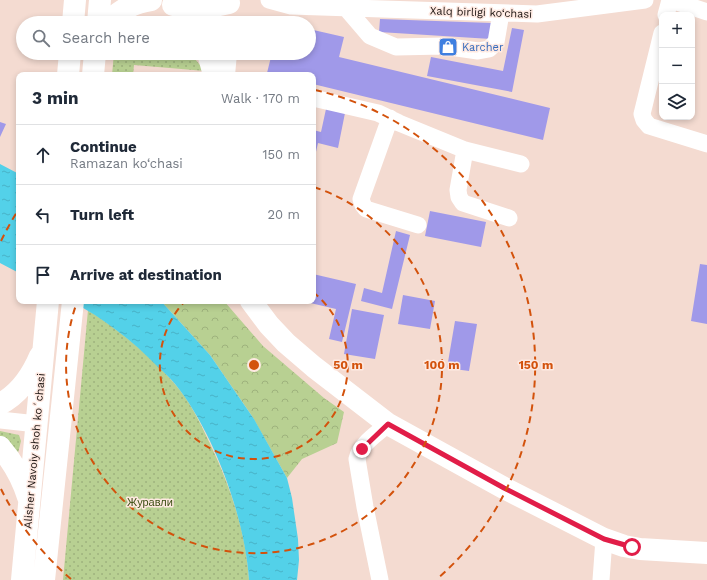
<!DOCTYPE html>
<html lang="en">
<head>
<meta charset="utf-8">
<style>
	:root { --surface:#fff; --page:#f2f2f3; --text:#1f2937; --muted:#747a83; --line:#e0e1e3 }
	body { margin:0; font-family:"Work Sans",sans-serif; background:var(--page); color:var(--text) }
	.controls { position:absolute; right:12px; top:12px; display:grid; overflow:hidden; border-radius:8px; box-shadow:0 2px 6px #0003 }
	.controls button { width:36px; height:36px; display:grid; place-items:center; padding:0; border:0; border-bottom:1px solid var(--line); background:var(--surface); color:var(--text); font:20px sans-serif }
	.stop { position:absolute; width:12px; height:12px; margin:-9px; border:3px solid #e11d48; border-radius:50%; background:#fff }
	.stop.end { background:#e11d48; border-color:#fff; box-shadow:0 1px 4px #0008 }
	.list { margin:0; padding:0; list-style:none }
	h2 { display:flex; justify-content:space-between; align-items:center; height:52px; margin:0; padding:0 16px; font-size:17px }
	h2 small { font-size:13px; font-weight:400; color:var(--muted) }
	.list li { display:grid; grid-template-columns:26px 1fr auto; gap:12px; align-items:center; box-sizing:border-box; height:60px; padding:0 16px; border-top:1px solid var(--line) }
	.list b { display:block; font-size:15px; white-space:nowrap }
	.list p { margin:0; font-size:13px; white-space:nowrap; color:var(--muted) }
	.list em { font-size:13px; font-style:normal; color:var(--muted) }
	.icon { flex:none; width:22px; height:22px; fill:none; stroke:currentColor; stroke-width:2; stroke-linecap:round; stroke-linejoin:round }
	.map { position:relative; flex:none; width:707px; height:580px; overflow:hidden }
	.search { position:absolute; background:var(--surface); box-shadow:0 2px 6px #0003; left:16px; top:16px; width:300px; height:44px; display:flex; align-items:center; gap:10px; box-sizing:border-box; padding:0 14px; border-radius:22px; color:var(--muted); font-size:15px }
	.panel { position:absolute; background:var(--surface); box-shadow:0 2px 6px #0003; left:16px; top:72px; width:300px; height:232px; border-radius:8px }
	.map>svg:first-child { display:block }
</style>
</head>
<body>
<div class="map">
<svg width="707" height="580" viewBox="0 0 707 580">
	<defs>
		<pattern id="grass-dots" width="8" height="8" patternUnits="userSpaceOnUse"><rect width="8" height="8" fill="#b8d092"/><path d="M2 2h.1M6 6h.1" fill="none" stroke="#9eb27d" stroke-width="1.8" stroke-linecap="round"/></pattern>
		<pattern id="forest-crowns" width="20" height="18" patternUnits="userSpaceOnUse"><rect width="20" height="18" fill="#b8d092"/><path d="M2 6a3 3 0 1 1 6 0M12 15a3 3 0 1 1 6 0" fill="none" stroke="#9eb27d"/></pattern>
		<pattern id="water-ripples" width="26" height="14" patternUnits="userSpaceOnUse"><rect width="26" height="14" fill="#53d1e9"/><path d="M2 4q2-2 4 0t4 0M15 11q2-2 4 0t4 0" fill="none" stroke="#48b2c7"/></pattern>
	</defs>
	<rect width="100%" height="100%" fill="#f4dbd1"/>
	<!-- grass -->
	<path fill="url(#grass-dots)" d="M114,53H190L205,71L134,65L133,75H112Z
		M88,310C120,331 149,354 174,383C190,401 201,424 211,446C231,488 246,533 249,580H63Z
		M0,431L19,435L21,441L18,453L0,437Z"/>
	<!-- forest -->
	<path fill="url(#forest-crowns)" d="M161,301H224L263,346L324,398L344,412L337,443L302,459L287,478L252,416L210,355Z"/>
	<!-- water -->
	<path fill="url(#water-ripples)" d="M0,164L19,174V273L0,263Z
		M71,301H161L210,355L254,419L287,478L292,498L298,539L299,560L297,580H249C245,518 214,432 175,384C170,378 164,372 158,367C132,340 104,319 71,301Z"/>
	<!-- building -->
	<path fill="#a099e9" d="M380,19L492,23L491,39L379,32Z
		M512,28L524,30L512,92L427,76L431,57L503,71Z
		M309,29L344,37L339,57L550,108L543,140L313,84V75H274L267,73L272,53H309Z
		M326,109L345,113L338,148L318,143L313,165V130L321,132Z
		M0,122L6,124L0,137Z
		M430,211L486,222L481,247L425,236Z
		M396,231L410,235L392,309L361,301L364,288L382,293Z
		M700,264L707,265V324L691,321Z
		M313,274L356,284L342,342L329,339L336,309L306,302L313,301Z
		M403,295L435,301L430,329L398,324Z
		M352,309L384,315L375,359L344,354Z
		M455,321L477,324L469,371L447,368Z"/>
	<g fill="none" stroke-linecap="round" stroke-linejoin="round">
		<!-- minor -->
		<path stroke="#fff" stroke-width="17" d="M269,0L291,6L537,14L645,0
			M671,0L707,12
			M346,8L370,36L396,47L443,46L478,51L489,49L496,42L501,13
			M666,15L670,0
			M662,33L642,114L644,120L649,126L707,144
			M313,98L378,113L399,123L465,150L521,164
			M390,118L361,199L363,205L366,209L418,225
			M465,150L458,190L459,197L463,203L509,218
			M0,420L37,424
			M380,580L365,507L357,459C360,444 377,434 388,424
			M601,580L604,539"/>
		<!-- major -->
		<path stroke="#fff" stroke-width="22" d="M173,5L210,7L229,3
			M73,23L75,0
			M98,23L100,0
			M109,23C118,10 136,2 151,0
			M208,53L214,75
			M68,75L70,53
			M93,75L95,53
			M224,75L226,53
			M251,301L269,325L286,343L314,367L388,424L504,488L604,539L624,546L640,549L707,553
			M0,404C19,394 32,375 40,356
			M0,447C13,462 22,478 28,497
			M22,580L48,301
			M44,580L73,301"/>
	</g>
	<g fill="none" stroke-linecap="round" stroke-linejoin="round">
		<!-- route -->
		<path stroke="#e11d48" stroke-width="5" d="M362,449L388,424L504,488L604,539L632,547"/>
	</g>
	<!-- distance rings -->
	<g fill="none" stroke="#d3520c" stroke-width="2" stroke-dasharray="7 5">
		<path d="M313 292A94 94 0 1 1 185 301"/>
		<path d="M314 187A188 188 0 1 1 77 302"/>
		<path d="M71 579A282 282 0 0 1 1 489M1 241A282 282 0 0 1 19 209M315 90A282 282 0 0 1 437 579"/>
	</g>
	<!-- icons -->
	<defs>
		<g id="shop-square" transform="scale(1)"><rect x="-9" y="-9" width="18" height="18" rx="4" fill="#3f7fe0" stroke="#fee9e1"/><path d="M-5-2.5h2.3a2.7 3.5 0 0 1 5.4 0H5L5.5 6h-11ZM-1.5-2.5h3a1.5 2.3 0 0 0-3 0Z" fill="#fff"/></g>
	</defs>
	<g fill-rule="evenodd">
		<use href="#shop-square" x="448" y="47"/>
	</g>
	<g text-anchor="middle" stroke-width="3" stroke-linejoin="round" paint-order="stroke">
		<!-- street labels -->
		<g font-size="11" fill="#1a120f" stroke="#fee9e1">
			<text transform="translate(481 12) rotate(2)" y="4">Xalq birligi ko‘chasi</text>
			<text transform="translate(34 451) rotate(-85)" y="4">Alisher Navoiy shoh koʻchasi</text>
		</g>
		<!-- shop labels -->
		<g font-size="11" fill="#366cbe" stroke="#fee9e1" text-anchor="start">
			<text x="462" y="51">Karcher</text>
		</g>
		<!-- park labels -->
		<g font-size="11" fill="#3d4f14" stroke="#fee9e1">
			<text x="150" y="506">Журавли</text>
		</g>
	</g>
	<circle cx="254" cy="365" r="6" fill="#d3520c" stroke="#fee9e1" stroke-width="2"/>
	<g font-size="12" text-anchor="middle" font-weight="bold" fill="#d3520c" stroke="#fee9e1" stroke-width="3" stroke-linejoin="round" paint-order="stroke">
		<text x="348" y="369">50 m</text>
		<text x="442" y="369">100 m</text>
		<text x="536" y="369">150 m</text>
	</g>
</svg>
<div class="controls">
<button>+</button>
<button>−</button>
<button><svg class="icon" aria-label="layers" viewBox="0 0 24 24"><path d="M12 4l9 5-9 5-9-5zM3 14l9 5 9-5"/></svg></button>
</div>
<div class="stop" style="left:632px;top:547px"></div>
<div class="stop end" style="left:362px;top:449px"></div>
<div class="search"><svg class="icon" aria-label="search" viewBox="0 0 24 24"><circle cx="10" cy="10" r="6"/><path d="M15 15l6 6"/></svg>Search here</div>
<section class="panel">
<h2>3 min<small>Walk · 170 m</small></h2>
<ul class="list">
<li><svg class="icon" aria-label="ahead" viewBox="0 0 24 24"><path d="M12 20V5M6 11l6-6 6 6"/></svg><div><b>Continue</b><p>Ramazan ko‘chasi</p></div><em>150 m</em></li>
<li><svg class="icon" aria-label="left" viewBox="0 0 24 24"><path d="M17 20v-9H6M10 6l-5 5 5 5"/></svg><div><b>Turn left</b></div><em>20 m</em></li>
<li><svg class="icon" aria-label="arrive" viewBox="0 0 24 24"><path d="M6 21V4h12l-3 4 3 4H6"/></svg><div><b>Arrive at destination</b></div></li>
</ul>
</section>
</div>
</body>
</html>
